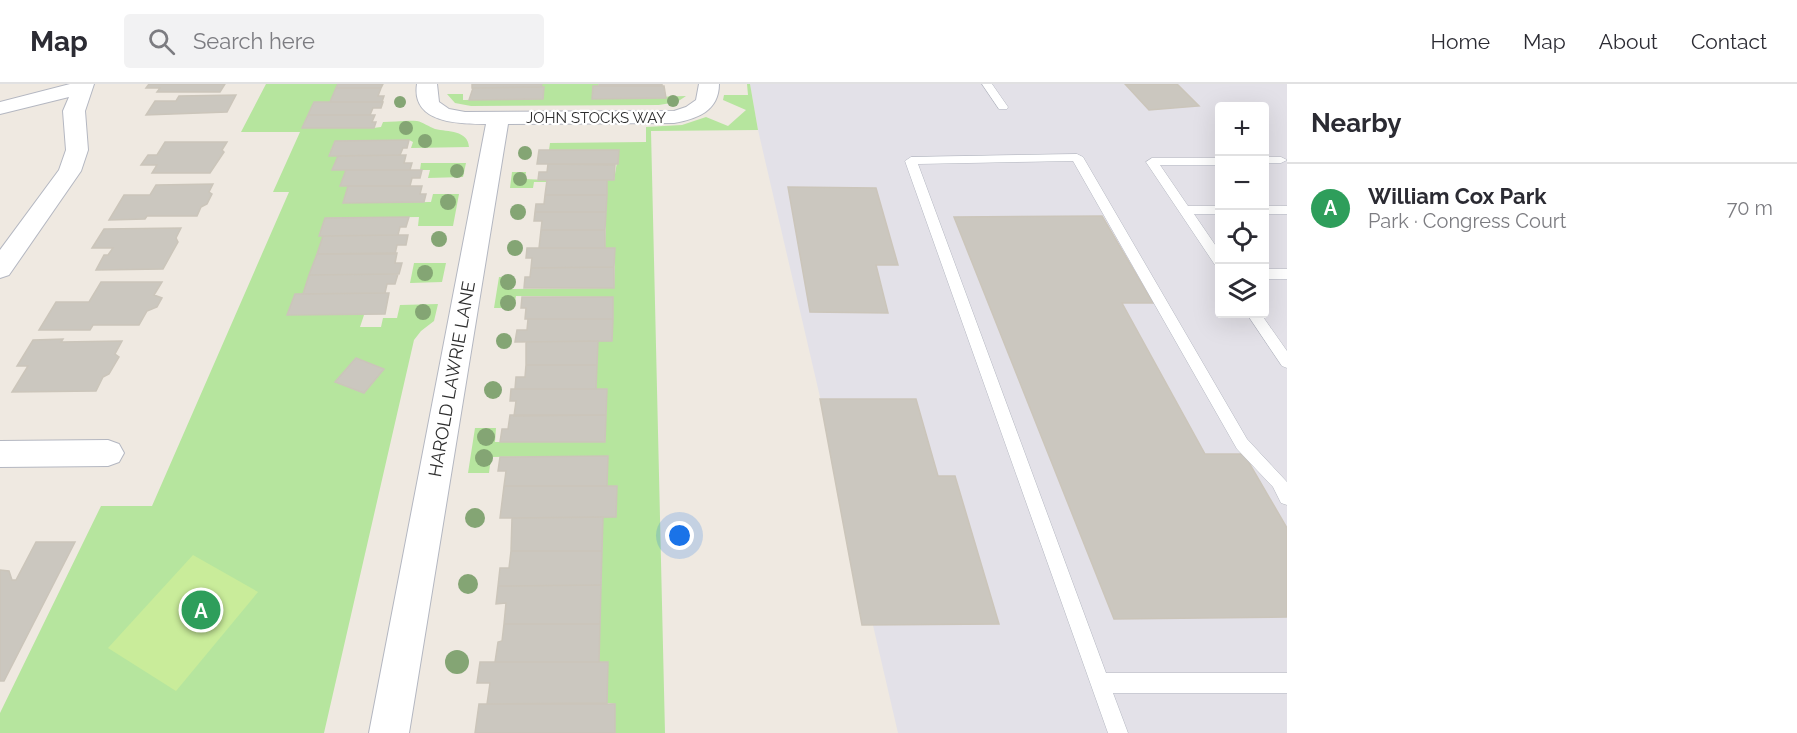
<!DOCTYPE html>
<html lang="en">
<head>
<meta charset="utf-8">
<style>
	:root { --surface:#fff; --page:#f2f2f3; --text:#2b2b33; --muted:#7c7c81; --line:#e1e1e2; --accent:#ea580c }
	body { margin:0; font-family:Raleway,sans-serif; background:var(--page); color:var(--text) }
	.controls { position:absolute; right:18px; top:18px; display:grid; overflow:hidden; border-radius:6px; box-shadow:0 6px 24px #0002 }
	.controls button { width:54px; height:54px; display:grid; place-items:center; padding:0; border:0; border-bottom:2px solid var(--line); background:var(--surface); color:var(--text); font:30px sans-serif }
	.you { position:absolute; left:680px; top:452px; width:21px; height:21px; margin:-15px; border:4px solid #fff; border-radius:50%; background:#1a73e8; box-shadow:0 0 0 9px #1a73e833 }
	.badge { display:grid; place-items:center; width:39px; height:39px; border-radius:50%; background:var(--accent); color:#fff; font-size:20px; font-weight:700 }
	.pin { position:absolute; translate:-50% -50%; border:3px solid #fff; box-shadow:0 2px 6px #0006 }
	.list { margin:0; padding:0; list-style:none }
	h2 { display:flex; justify-content:space-between; align-items:center; height:78px; margin:0; padding:0 24px; font-size:26px }
	h2 small { font-size:20px; font-weight:400; color:var(--muted) }
	.list li { display:grid; grid-template-columns:39px 1fr auto; gap:18px; align-items:center; box-sizing:border-box; height:90px; padding:0 24px; border-top:2px solid var(--line) }
	.list b { display:block; font-size:22px; white-space:nowrap }
	.list p { margin:0; font-size:20px; white-space:nowrap; color:var(--muted) }
	.list em { font-size:20px; font-style:normal; color:var(--muted) }
	.icon { flex:none; width:33px; height:33px; fill:none; stroke:currentColor; stroke-width:2; stroke-linecap:round; stroke-linejoin:round }
	.map { position:relative; flex:none; width:1287px; height:649px; overflow:hidden }
	header { display:flex; align-items:center; gap:36px; box-sizing:border-box; height:84px; padding:0 30px; background:var(--surface); border-bottom:2px solid var(--line) }
	header strong { font-size:28px }
	nav { display:flex; gap:33px; margin-inline-start:auto; font-size:21px }
	.search { width:420px; height:54px; background:var(--page); display:flex; align-items:center; gap:15px; box-sizing:border-box; padding:0 21px; border-radius:6px; color:var(--muted); font-size:22px }
	main { display:flex }
	aside { flex:1; background:var(--surface) }
	.map>svg:first-child { display:block }
</style>
</head>
<body>
<header>
<strong>Map</strong>
<div class="search"><svg class="icon" aria-label="search" viewBox="0 0 24 24"><circle cx="10" cy="10" r="6"/><path d="M15 15l6 6"/></svg>Search here</div>
<nav><a>Home</a><a>Map</a><a>About</a><a>Contact</a></nav>
</header>
<main>
<div class="map">
<svg width="1287" height="649" viewBox="0 0 1287 649">
	<rect width="100%" height="100%" fill="#efe9e1"/>
	<!-- industrial -->
	<path fill="#e3e1e8" fill-rule="evenodd" d="M750,0H1287V649H898L758,46ZM1220,22H1264V230H1220Z"/>
	<!-- green -->
	<path fill="#b6e59e" d="M266,0H338L330,18H314L302,44H373L381,43L383,38C393,38 406,36 417,37C423,38 429,43 435,45C448,48 468,46 469,63L411,64L413,58L409,56L335,57L329,71L338,72L332,86H346L340,102H348L343,119L431,118L433,110H459L453,142H418L419,133L325,134L319,151L323,152L303,210L288,231H364L360,243H381L383,234H397L400,221L438,220L434,237L421,247L414,256L324,649H0V629L101,422H152L289,108H273L300,48H241Z
		M542,0H599L593,15L686,12L677,18L659,21L471,22L455,19L447,10H463V16L542,15L544,4L541,3Z
		M747,0H750L758,46L651,47L665,649H615V620L607,619L608,579L599,578L603,433H616L617,403L607,402L608,372L491,373L489,389H468L475,344H496L495,358H605L607,305H596L598,257H612L613,213L516,212L514,224H494L499,193H513L512,205L614,204L615,164H605L607,96H614L619,66H549L550,59L646,58V43L682,41L706,33L728,42L746,26L723,16L724,11H748Z
		M421,79H466L463,93L428,94L430,86H420Z
		M512,88H526L525,95L547,96V98H534L533,104H510Z
		M414,179H446L442,198L410,199Z"/>
	<!-- pitch -->
	<path fill="#c9ec9a" d="M193,471L258,508L176,607L108,564Z"/>
	<!-- building -->
	<path fill="#cbc7bf" stroke="#cbc5ba" stroke-width="1.5" d="M149,0H225L220,8H157L160,4H146Z
		M338,0H383L381,4H336Z
		M472,0H542L541,3L472,4Z
		M599,0H662V2H599Z
		M1125,0H1177L1199,22L1149,26Z
		M593,2H664L666,14L592,15Z
		M541,3H544L543,15L469,16L473,4Z
		M336,4H381L378,12H384L382,18H330Z
		M236,11L227,28L146,31L155,17H176L179,12Z
		M314,18H383L381,24H373L370,31H308Z
		M308,31H375L372,38H376L374,44H302Z
		M409,56L407,64H403L400,71L329,72L335,57Z
		M165,58H227L222,66L224,68L210,89H152L157,81H141L148,71H157Z
		M539,66H619L618,80H537Z
		M406,71L404,79H412L410,86H332L338,72Z
		M548,80L615,81L614,96H538L539,88H547Z
		M346,86H422L420,94H412L410,102H340Z
		M547,96H607V111H545Z
		M213,100L209,108L212,110L207,120L201,123L197,132H147L145,135L109,136L124,111H150L156,101Z
		M348,102H422L420,110H426L424,118L343,119Z
		M788,103L876,104L898,181H876L888,229L810,228Z
		M545,111H607L606,128H535L536,120H544Z
		M535,128H606L605,146H541L542,137H534Z
		M1102,132L1153,219H1122L1205,370H1244L1287,444V533L1114,535L954,133Z
		M409,133L406,143H400L398,151L319,152L325,134Z
		M181,144L176,154L178,158L163,185L96,186L104,171H108L113,164H92L104,145Z
		M541,146H605V164H539Z
		M398,151H408L406,161H397L395,170H317L323,152Z
		M527,164H615L614,183L531,184L532,174H526Z
		M397,169L395,179H402L399,190L309,191L317,170Z
		M614,183V204H524L525,193H530L531,184Z
		M398,190L395,200H387L385,209L303,210L309,191Z
		M101,198H162L154,211L162,214L157,223L147,227L139,241H93L90,246H39L56,218H89Z
		M385,209H389L385,230L287,231L295,210Z
		M522,213H613V235H525L526,224H521Z
		M528,235H613L612,257L515,258L517,246H527Z
		M63,255L61,258L122,257L115,270L119,273L109,290L103,293L96,307L12,308L28,282H17L33,256Z
		M598,257L597,281H526V258Z
		M356,274L384,285L364,309L335,298Z
		M526,281H597L596,305H515L516,293H525Z
		M511,305H607L606,331L514,332L516,317H510Z
		M820,315H916L938,392H955L999,540L862,541Z
		M510,331H606L605,358H500L502,345H508Z
		M608,372L607,402H504L506,387H498L500,373Z
		M504,402H617L616,433L500,434Z
		M603,433L602,467H511L512,434Z
		M36,458H75L4,597H0V486L9,487L12,496H16Z
		M511,467H602L601,501L498,502L500,484H509Z
		M601,501L600,540H504L506,519L496,520L498,502Z
		M504,540H600L599,578H495L498,558L502,557Z
		M480,578H608L607,619L487,620L490,599H477Z
		M479,620H615V649H475Z"/>
	<g fill="none" stroke-linecap="round" stroke-linejoin="round">
		<!-- lane casing -->
		<g stroke="#b4b7c1" stroke-width="1">
			<path id="lane" d="M982,0H992L1008,23L1007,25H999Z
				M1077,70L1083,73L1247,355L1287,398V421L1281,419L1273,403L1237,365L1073,77L918,80L1106,589H1287V609H1113L1128,649H1108L905,77L911,73Z
				M1264,73H1281L1287,76L1281,79H1264Z
				M1152,74H1220V81H1160L1188,122H1220V130H1194L1220,168V182L1215,181L1146,78Z
				M1264,122H1287V130H1264Z
				M1264,185H1287V195H1264Z
				M1247,230H1261L1287,267V284L1282,282Z"/>
		</g>
		<!-- street casing -->
		<g stroke="#b4b7c1" stroke-width="2">
			<path id="street" d="M70,0H94L85,27L88,66L81,87L9,191L0,194V166L59,86L66,66L63,27L69,13L0,30V18Z
				M417,0H437L439,18L449,25L465,28L674,27L686,23L696,16L699,0H719C719,27 697,35 674,39L508,40L409,649H369L486,40C458,40 411,39 417,0Z
				M108,356L119,360L124,369L119,378L108,382L0,383V357Z"/>
		</g>
		<!-- lane -->
		<use href="#lane" fill="#fff" fill-rule="evenodd"/>
		<!-- street -->
		<use href="#street" fill="#fff" fill-rule="evenodd"/>
	</g>
	<!-- trees -->
	<g fill="#84a574">
		<circle cx="673" cy="17" r="6"/>
		<circle cx="400" cy="18" r="6"/>
		<circle cx="406" cy="44" r="7"/>
		<circle cx="425" cy="57" r="7"/>
		<circle cx="525" cy="69" r="7"/>
		<circle cx="457" cy="87" r="7"/>
		<circle cx="520" cy="95" r="7"/>
		<circle cx="448" cy="118" r="8"/>
		<circle cx="518" cy="128" r="8"/>
		<circle cx="439" cy="155" r="8"/>
		<circle cx="515" cy="164" r="8"/>
		<circle cx="425" cy="189" r="8"/>
		<circle cx="508" cy="198" r="8"/>
		<circle cx="508" cy="219" r="8"/>
		<circle cx="423" cy="228" r="8"/>
		<circle cx="504" cy="257" r="8"/>
		<circle cx="493" cy="306" r="9"/>
		<circle cx="486" cy="353" r="9"/>
		<circle cx="484" cy="374" r="9"/>
		<circle cx="475" cy="434" r="10"/>
		<circle cx="468" cy="500" r="10"/>
		<circle cx="457" cy="578" r="12"/>
	</g>
	<g text-anchor="middle" stroke-width="4.5" stroke-linejoin="round" paint-order="stroke">
		<!-- far-street labels -->
		<g font-size="15" fill="#2e2e2e" stroke="#fff">
			<text x="596" y="39">JOHN STOCKS WAY</text>
		</g>
		<!-- street labels -->
		<g font-size="18" fill="#2e2e2e" stroke="#fff">
			<text transform="translate(452 295) rotate(-80)" y="6">HAROLD LAWRIE LANE</text>
		</g>
	</g>
</svg>
<div class="controls">
<button>+</button>
<button>−</button>
<button><svg class="icon" aria-label="locate" viewBox="0 0 24 24"><circle cx="12" cy="12" r="6"/><path d="M12 2v4M12 18v4M2 12h4M18 12h4"/></svg></button>
<button><svg class="icon" aria-label="layers" viewBox="0 0 24 24"><path d="M12 4l9 5-9 5-9-5zM3 14l9 5 9-5"/></svg></button>
</div>
<div class="you"></div>
<div class="pin badge" style="left:201px;top:526px;background:#2e9e5b">A</div>
</div>
<aside>
<h2>Nearby<small></small></h2>
<ul class="list">
<li><span class="badge" style="background:#2e9e5b">A</span><div><b>William Cox Park</b><p>Park · Congress Court</p></div><em>70 m</em></li>
</ul>
</aside>
</main>
</body>
</html>
